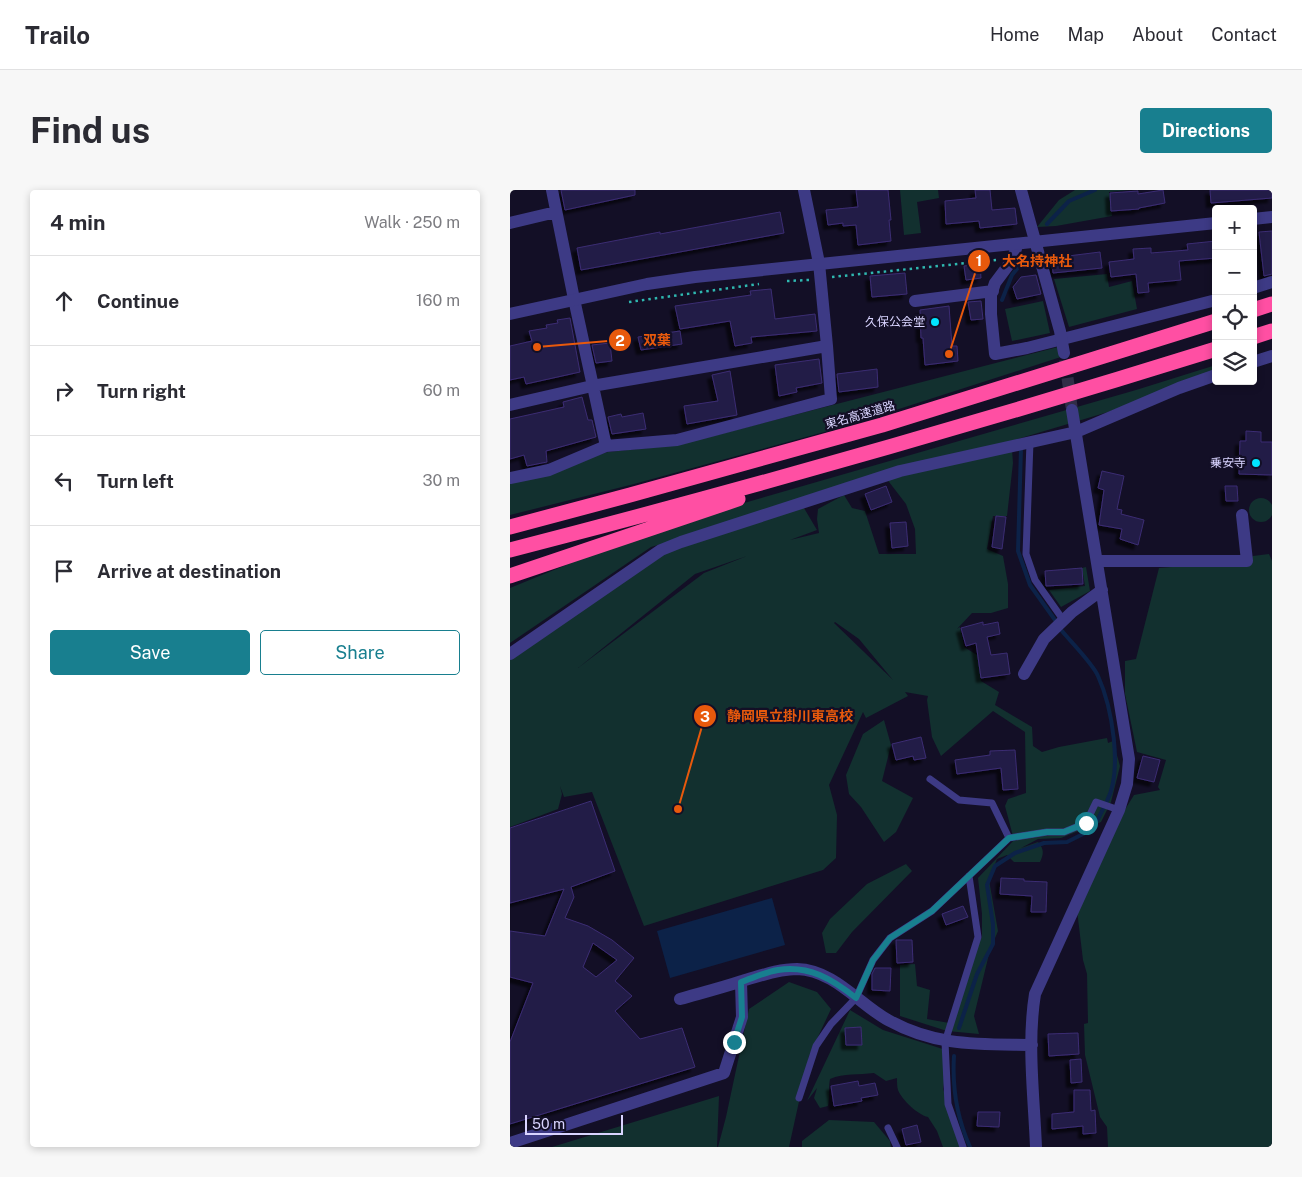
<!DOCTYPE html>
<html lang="en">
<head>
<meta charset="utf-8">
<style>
	:root { --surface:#fff; --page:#f7f7f7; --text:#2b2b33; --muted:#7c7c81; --line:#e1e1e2; --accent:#187f8f }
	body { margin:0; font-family:"Public Sans","Noto Sans JP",sans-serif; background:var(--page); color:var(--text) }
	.controls { position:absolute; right:15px; top:15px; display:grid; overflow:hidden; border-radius:5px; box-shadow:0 2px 8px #0003 }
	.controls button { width:45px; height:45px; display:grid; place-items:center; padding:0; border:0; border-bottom:1px solid var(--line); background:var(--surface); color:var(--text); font:25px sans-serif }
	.scale { position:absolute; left:15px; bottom:12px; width:98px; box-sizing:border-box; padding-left:5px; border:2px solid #d9d4ff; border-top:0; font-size:14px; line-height:18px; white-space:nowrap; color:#d9d4ff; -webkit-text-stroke:4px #130f26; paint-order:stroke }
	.stop { position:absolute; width:15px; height:15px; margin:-11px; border:4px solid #187f8f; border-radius:50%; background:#fff }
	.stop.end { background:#187f8f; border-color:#fff; box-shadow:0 1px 5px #0008 }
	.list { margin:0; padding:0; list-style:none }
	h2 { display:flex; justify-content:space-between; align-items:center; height:65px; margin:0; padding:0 20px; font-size:21px }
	h2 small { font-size:16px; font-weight:400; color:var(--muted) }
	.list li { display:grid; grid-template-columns:32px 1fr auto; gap:15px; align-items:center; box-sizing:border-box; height:90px; padding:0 20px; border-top:1px solid var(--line) }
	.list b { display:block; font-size:19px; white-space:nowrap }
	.list em { font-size:16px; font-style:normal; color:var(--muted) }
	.actions { display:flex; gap:10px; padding:15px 20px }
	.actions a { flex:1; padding:11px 0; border:1px solid var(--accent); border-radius:5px; text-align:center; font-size:18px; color:var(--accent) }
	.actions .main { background:var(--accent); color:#fff }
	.icon { flex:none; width:28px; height:28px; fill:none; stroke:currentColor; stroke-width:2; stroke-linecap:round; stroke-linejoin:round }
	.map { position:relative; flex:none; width:762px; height:957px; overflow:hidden; border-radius:5px }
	header { display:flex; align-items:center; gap:30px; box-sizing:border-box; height:70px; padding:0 25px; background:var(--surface); border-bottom:1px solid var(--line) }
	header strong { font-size:24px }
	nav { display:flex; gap:28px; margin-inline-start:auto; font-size:18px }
	.intro { display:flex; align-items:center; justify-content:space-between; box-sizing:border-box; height:120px; padding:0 30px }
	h1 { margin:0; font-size:35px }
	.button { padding:12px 22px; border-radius:5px; background:var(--accent); color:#fff; font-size:18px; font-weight:700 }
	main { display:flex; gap:30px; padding:0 30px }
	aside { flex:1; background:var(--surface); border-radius:5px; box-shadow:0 2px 8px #0003 }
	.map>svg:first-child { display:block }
</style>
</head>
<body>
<header>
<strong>Trailo</strong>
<nav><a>Home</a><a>Map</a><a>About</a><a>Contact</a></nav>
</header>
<div class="intro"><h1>Find us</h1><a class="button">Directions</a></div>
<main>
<aside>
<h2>4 min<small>Walk · 250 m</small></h2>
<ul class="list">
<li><svg class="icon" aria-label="ahead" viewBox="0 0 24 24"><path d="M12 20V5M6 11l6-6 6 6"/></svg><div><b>Continue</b></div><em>160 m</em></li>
<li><svg class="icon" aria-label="right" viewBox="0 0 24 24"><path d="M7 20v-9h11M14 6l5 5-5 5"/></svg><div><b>Turn right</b></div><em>60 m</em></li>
<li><svg class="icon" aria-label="left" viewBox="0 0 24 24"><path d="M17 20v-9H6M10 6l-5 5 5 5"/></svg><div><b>Turn left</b></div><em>30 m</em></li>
<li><svg class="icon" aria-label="arrive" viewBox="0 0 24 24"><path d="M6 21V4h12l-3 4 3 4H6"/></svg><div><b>Arrive at destination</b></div></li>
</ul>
<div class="actions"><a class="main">Save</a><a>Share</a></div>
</aside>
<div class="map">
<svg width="762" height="957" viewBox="0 0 762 957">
	<defs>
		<filter id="shadow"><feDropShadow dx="-4.5" dy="4.5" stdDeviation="1" flood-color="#0009"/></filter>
	</defs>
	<rect width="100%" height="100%" fill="#130f26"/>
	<!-- green -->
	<path fill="#12302f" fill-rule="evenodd" d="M390,0H428L429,8L407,12L411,43L394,45Z
		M565,0H619L599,2L602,26L546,36L527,37L549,10Z
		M597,84L599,97L622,91L627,119L559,137L544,89Z
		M533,111L540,143L502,151L495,119Z
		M552,156L554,166L336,236L124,294L0,325V292L98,262L168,255Z
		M706,175V184L598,222L381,287L502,260L503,273L497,326H483L477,359L493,366L498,394V418L481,423H462L447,439L450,437L454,457L467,465L471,491L489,502L485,515L522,537L523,556L532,562L549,557L597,548L598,553L603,551L610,576L601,612L591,632L551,648L528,649L511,658L528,652C534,659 534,663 530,672H504L497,665L487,669L479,690L488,741L480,760L464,826L469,844L437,841L390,826V775L405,774L407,796L420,800L417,829L439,833L464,759L472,747V724L468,688L504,650L495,616L498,609L516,603L515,542L483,521L431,566L422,547L417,510L418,506L395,502L398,506L356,528L353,522L319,595L327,625L326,668L313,680L134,736L82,602L54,607L50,596L52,604L48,619L0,637V468L151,360L276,317L141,357L0,453V398L144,339L626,200ZM376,288L396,314L405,339L406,364H369L355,321L342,318L334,305L308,319L307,329L309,343L280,350L307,340L291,313ZM237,366L194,383L68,478L185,384ZM325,432L349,449L383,490L324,433Z
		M739 320a12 12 0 1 1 24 0a12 12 0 1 1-24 0Z
		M759,364L762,371V957H598L597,937L590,927L575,865L574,834L578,833L577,784L573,770L566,712L592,657L624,605L650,600L648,597L656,570L627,562L615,504V471L626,469L649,378L737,371L743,366Z
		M576,377L580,401L551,417L539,400L575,396L572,378Z
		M374,530L381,555L372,591L403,608L386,642L374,652L351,617L339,604L336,585L353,544Z
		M396,674L402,681L342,742L326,763H316L312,743L320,729L357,694Z
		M279,792L307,802L321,819L299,866L279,957H208L216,927L239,819Z
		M340,820L373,840L439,861L433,899L446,939L454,957H433L427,941L418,927C408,925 392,910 388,900C387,897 387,892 387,888L376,891L364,883C349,885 334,883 320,889C318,899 320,907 318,916L310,918L304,908L307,898L297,911Z
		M209,906L207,957H42Z
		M319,930L364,932L380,951L381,957H292V951Z"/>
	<!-- water -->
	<path fill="#0c2248" d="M262,708L275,755L160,788L147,741Z"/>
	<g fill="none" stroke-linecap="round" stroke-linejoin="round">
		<!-- stream -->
		<path stroke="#0c2248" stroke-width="4" d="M537,34L559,11L585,0
			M492,110L502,85L515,69
			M511,258L508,361L520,395L545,430
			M552,441C561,452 583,474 588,486C602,517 613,580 597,611
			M449,838L467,784L483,754V734L477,695L485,676L505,663L534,653L557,652L583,639L593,619
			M444,866C442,898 447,928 460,957"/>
	</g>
	<!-- building -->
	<path fill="#241b47" stroke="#3b2d73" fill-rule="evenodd" filter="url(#shadow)" d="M51,0H125V5L55,20Z
		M346,0H378L381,30H379L381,51L348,55L346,35L333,36V33L318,35L316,20L348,17Z
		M465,0H480L482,20L505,18L507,34L470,38L469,31L436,34L435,11L466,8Z
		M653,0L655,13L629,18V19L601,21L600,3L628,1V4Z
		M700,0H762V8L701,13Z
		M270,22L274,43L71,80L67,58L150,42V44Z
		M762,41V84L754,86L749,42Z
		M706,51V68L669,71L671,90L638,93L639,102L628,103L626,84L601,87L599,72L624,69L623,59L641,58V63L678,60L677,54Z
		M590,62L592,78L543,83L542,68Z
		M470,74L471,88L456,90L454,76Z
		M395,83L397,104L362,107L360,86Z
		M526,85L531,104L507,109L503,97L511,87Z
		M261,99L265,129L305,124L307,141L241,147L242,153L225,156L220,131L170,139L165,116L241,105L240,101Z
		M471,111L473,129L461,130L458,112Z
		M439,116L442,156H447L448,171L415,175L413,148H411L410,120Z
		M60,128L70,182L16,194L14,187L0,190V156L22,151L19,141L37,138L36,135L48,133L47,130Z
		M170,141L172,154L131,160L128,147Z
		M100,153L102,171L86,173L82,155Z
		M309,169L312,193L286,198L287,202L269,206L265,175Z
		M367,179L368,197L329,202L327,184Z
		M220,181L227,225L177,234L174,216L208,211L202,185Z
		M72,207L78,230H82L86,247L36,261L37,272L17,276L14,265L0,269V229L54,217L53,212Z
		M133,223L136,239L102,244L98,227L111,224L112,227Z
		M736,241L751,242V252H762V285L729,284L730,251H736Z
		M592,281L614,286L607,319L612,320L611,324L634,330L628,355L610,349L612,339L589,335L594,300L588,298Z
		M376,296L382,312L361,320L355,304Z
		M715,296H727L728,311H716Z
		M486,326L496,327L492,359L482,357Z
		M396,332L398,356L382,358L380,333Z
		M572,378L573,394L536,396L535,381Z
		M473,432V435L488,432L490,444L477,447L481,465L497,463L500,484L471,488L466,453L456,456L451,438Z
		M411,547L416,568L404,570L403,566L386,570L382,554Z
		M505,560L508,599L493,600L491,578L447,584L445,570L480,565V561Z
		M633,566L650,570L644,592L627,588Z
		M81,611L105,681L61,697L64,707L55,728L78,736L102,750L124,768L105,791L122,806L105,821L130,849L172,838L185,877L0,934V852L23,793L0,787V741L35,746L54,699L0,713V638ZM83,753L107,770L86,787L73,777Z
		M491,688L514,689V691L537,692L536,722H521L522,706L490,704Z
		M453,716L458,727L436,735L432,724Z
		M386,750H402L403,772L387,773Z
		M365,778H381L380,801L362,800V784Z
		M351,837L352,855H336L335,838Z
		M568,843L569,864L539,866L538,844Z
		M571,869L572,892L561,893L560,870Z
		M348,891L349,896L365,893L368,905L351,908L352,911L324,916L321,896Z
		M564,900H580L581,921L585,920L586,943L573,944V936L542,939V924L564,922Z
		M468,922H490L489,937L467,936Z
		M407,935L411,952L396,955L392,939Z"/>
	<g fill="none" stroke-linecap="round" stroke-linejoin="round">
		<!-- minor-tunnel -->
		<path stroke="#312d47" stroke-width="12" stroke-dasharray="12 6" stroke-linecap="butt" d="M555,170L562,220"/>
		<!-- path -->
		<path stroke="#2fb8b0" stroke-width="2.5" stroke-dasharray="2.5 4" stroke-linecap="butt" d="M322,87L486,70
			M277,91L299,90
			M119,112L249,94"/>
		<!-- service -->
		<path stroke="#3d3a85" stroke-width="7" d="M520,252L516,364L525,390L554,431
			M420,589L449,610L482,613L499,648
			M289,908L306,856L321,834L346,808L363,770L380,748L422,721L499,648L537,642H554L576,633L586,612L609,620
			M378,938L387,957
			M453,957L438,914L435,852L468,747L459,686"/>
		<!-- minor -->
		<path stroke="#3d3a85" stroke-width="12" d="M0,33L46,22
			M507,55L503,69L485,93L481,105V124L485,164L517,158L706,110
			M743,98L762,92
			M405,111L483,101
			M743,172L762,166
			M0,215L82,196L317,156L309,73L294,0
			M96,256L167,250L321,209L317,156
			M0,288L39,280L96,256L64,109L42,0
			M587,371H737L732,325
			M0,464L151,360L171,352L390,281L566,242L669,198L706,185
			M514,484L534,449L562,422L592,400
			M170,809C191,803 211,798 232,791C250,786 268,779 287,779C324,780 349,814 378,830C427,857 469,854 522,855
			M0,953L214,883L232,827L231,792
			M526,957C524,907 517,853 525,804L609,620L617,594L619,569L562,220"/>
		<!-- tertiary -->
		<path stroke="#3d3a85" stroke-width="12" d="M511,0L550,141L554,163
			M743,29L762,27
			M0,124L137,94L185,87L706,33"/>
		<!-- motorway -->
		<path stroke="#ff4fa3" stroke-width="15" d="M743,120L762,114
			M743,147L762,141
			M0,337L120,305L372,235L706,131
			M0,360C237,299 472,232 706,159
			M0,386L228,309"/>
	</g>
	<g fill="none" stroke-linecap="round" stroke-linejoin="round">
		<!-- route -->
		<path stroke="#187f8f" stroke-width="6" d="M224,852L232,827L231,792C243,788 255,782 268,780C299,775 322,789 346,808L363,770L380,748L422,721L499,648L537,642H554L576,633"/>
	</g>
	<!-- markers -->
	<g fill="#00e5ff" stroke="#130f26" stroke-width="2">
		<circle cx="425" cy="132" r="5"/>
		<circle cx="746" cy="273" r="5"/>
	</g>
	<g text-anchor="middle" stroke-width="4.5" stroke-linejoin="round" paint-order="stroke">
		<!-- poi labels -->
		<g font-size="12" fill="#d9d4ff" stroke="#130f26" text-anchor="end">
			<text x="415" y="136">久保公会堂</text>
			<text x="736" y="277">乗安寺</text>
		</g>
		<!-- street labels -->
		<g font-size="12" fill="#d9d4ff" stroke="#130f26">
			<text transform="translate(350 225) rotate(-16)" y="4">東名高速道路</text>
		</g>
	</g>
	<!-- callouts -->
	<path fill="none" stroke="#e8590c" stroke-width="2" d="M439 164L469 71M27 157L110 150M168 619L195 526"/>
	<g fill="#e8590c" stroke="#130f26" stroke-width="2">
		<circle cx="439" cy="164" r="5"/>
		<circle cx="27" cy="157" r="5"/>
		<circle cx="168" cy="619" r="5"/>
		<circle cx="469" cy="71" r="12"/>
		<circle cx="110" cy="150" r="12"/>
		<circle cx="195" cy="526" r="12"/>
	</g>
	<g font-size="15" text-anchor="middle" font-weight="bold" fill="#fff">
		<text x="469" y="76">1</text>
		<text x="110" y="156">2</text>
		<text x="195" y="532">3</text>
	</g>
	<g font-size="14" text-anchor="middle" font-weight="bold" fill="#e8590c" stroke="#130f26" stroke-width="4.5" stroke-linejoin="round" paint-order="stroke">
		<text x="527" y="76">大名持神社</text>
		<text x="147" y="155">双葉</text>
		<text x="280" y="531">静岡県立掛川東高校</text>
	</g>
</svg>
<div class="controls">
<button>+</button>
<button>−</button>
<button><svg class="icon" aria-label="locate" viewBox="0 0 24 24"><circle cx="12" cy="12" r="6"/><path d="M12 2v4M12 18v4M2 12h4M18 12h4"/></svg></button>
<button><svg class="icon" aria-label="layers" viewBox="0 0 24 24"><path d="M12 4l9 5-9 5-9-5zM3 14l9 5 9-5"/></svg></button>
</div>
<div class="scale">50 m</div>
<div class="stop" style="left:576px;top:633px"></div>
<div class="stop end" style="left:224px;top:852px"></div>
</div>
</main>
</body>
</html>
